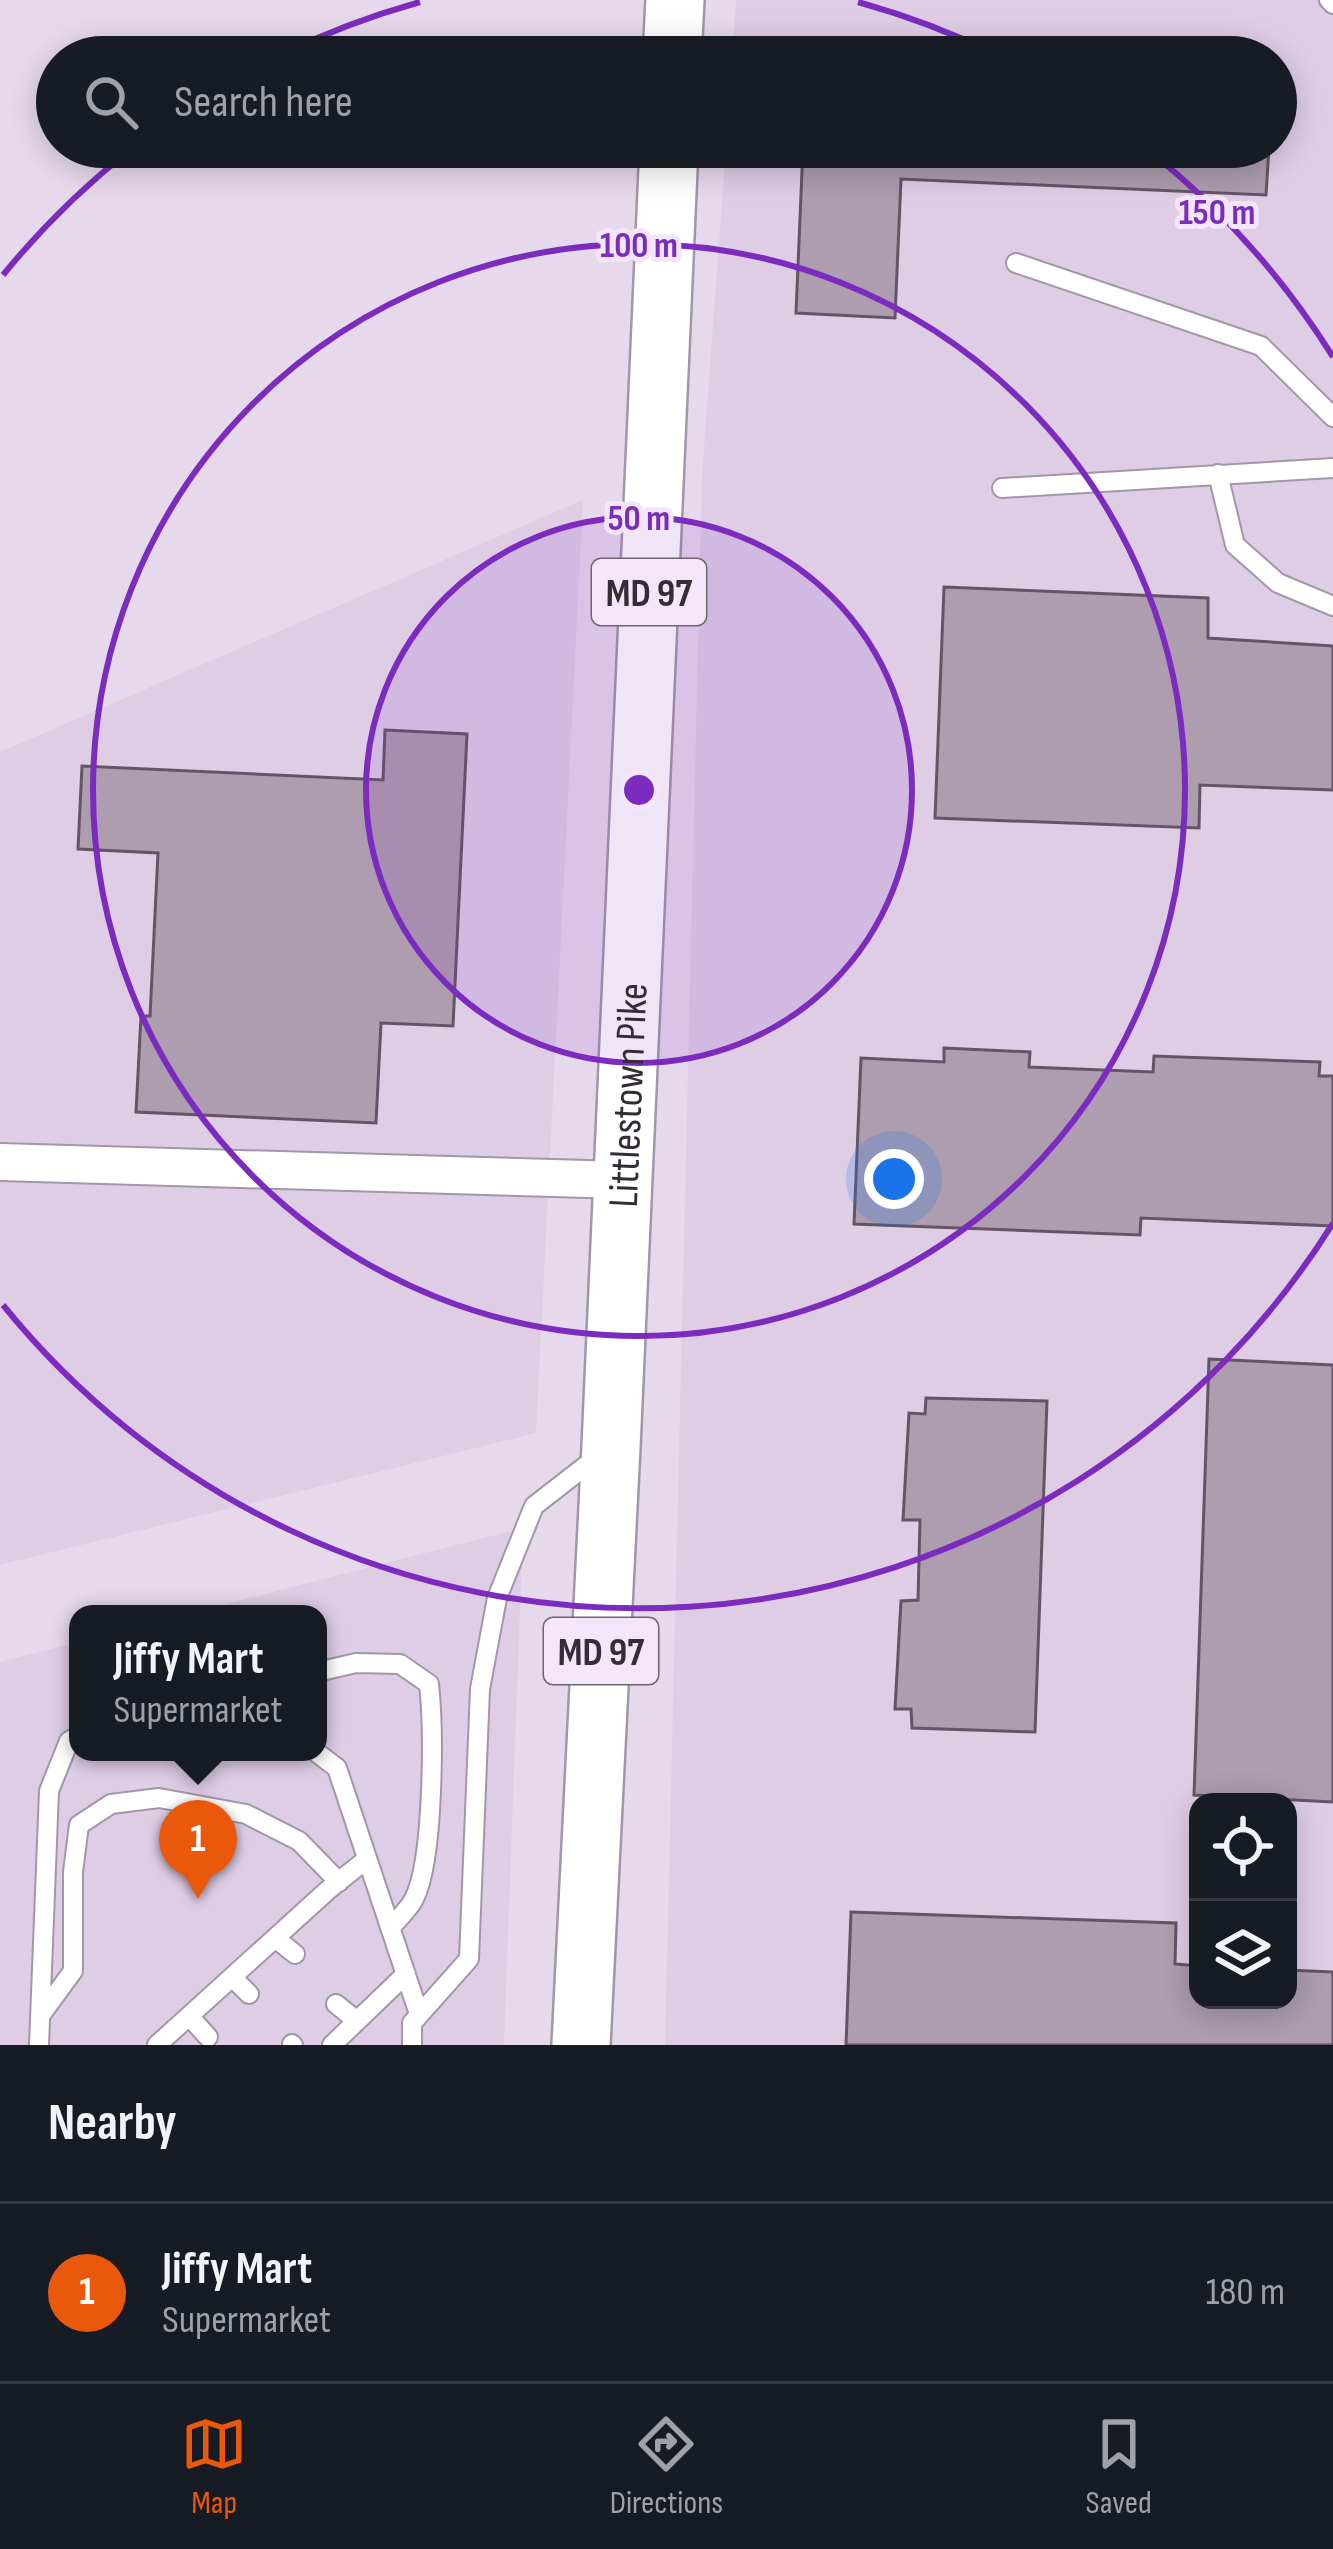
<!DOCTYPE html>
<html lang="en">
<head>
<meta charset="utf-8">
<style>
	:root { --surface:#171b24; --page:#20242c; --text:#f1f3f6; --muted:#9ea1a6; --line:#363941; --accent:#ea580c }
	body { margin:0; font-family:"Sofia Sans Condensed",sans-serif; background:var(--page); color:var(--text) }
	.controls { position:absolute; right:36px; bottom:36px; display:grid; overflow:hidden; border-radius:24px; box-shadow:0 6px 30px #0003 }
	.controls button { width:108px; height:108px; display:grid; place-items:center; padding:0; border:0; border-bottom:3px solid var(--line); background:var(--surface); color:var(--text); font:60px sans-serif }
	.you { position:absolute; left:894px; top:1179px; width:42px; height:42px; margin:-30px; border:9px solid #fff; border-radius:50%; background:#1a73e8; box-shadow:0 0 0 18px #1a73e833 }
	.badge { display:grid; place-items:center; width:78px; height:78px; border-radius:50%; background:var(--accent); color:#fff; font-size:39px; font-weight:700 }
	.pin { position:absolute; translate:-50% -99px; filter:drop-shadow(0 3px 6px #0008) }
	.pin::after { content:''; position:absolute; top:63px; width:42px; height:36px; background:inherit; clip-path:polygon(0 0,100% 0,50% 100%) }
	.popup { position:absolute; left:69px; top:1605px; width:258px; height:156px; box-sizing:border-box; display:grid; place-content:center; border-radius:24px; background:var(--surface); filter:drop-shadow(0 3px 9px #0005); font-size:39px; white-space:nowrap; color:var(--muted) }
	.popup b { font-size:45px; color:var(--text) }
	.popup::after { content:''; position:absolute; left:50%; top:100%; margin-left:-24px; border:24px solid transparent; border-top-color:var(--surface) }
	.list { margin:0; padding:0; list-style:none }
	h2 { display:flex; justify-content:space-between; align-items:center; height:156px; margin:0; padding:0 48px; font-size:51px }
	h2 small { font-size:39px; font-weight:400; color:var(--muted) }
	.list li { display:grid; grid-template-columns:78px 1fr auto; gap:36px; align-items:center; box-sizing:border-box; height:180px; padding:0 48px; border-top:3px solid var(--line) }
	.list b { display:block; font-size:45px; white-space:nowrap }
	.list p { margin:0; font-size:39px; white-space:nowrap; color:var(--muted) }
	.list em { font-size:39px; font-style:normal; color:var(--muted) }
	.icon { flex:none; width:66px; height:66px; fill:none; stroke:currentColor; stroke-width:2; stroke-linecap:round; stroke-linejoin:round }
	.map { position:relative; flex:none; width:1333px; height:2045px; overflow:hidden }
	.search { position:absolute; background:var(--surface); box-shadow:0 6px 30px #0003; left:36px; right:36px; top:36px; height:132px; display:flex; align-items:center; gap:30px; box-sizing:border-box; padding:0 42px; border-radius:66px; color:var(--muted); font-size:45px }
	.sheet { height:336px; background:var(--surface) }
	nav { display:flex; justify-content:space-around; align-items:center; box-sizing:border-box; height:168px; border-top:3px solid var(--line); background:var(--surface); font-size:33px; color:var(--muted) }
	nav a { display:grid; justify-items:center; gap:6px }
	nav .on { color:var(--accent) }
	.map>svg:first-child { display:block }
</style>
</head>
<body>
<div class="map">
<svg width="1333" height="2045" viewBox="0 0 1333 2045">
	<rect width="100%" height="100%" fill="#e7d9ec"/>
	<!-- built -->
	<path fill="#dfcde6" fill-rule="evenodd" d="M736,0H1333V2045H665L702,476L726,147H1276V57H732ZM1198,1802H1288V2000H1198Z
		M583,500L536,1433L0,1565V752Z
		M523,1528L504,2045H0V1662L78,1642V1752H318V1614H187Z"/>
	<!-- building -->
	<path fill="#ad9daf" stroke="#635565" stroke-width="3" d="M808,39L1234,57H807Z
		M803,147H1269L1266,195L901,179L895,318L796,313Z
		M944,587L1208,598V638L1333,646V790L1200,785L1199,828L935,818Z
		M385,730L467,734L453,1026L381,1023L376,1123L136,1112L141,1016H150L158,853L78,849L82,766L383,780Z
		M944,1048L1030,1052L1029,1067L1153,1072L1154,1056L1320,1062L1319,1076H1333V1226L1141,1218L1140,1235L854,1224L861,1058L944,1062Z
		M1209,1359L1333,1365V1802L1194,1795Z
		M926,1398L1047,1401L1035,1732L912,1728L911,1709H895L901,1601L918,1600L920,1520H903L909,1413L925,1414Z
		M851,1912L1176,1923L1175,1964L1198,1966V2000H1288V1970L1333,1972V2045H846Z"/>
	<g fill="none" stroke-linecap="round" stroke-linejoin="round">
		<!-- service casing -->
		<g stroke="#a396a8" stroke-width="22">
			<path id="service" d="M1329,0L1333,4
				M1016,263L1261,346L1333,417
				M1218,474L1235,545L1278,583L1333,606
				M1002,488L1333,468
				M326,1670L356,1663L400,1664L429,1684C434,1730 434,1860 414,1899C409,1909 398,1919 390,1928
				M316,1752L337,1768L419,2014
				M275,1938L295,1954
				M232,1977L249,1994
				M336,2004L357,2021
				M40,2016L73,1971V1872L79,1825L111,1804L159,1798L246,1814L299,1841L339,1882
				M189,2016L208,2037
				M292,2044L293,2045
				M39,2045L49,1791L69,1741L78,1736
				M157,2045L328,1890L367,1859
				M332,2045L406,1974
				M412,2045V2023L469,1959L480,1689L497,1598L534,1506L597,1457"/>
		</g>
		<!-- minor casing -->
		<g stroke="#a396a8" stroke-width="40">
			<path id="minor" d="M0,1162L623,1180"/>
		</g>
		<!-- trunk casing -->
		<g stroke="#a396a8" stroke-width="62">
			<g id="trunk">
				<path d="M672,57L675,0"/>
				<path id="s1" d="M581,2045L611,1447L669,147"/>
			</g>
		</g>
		<!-- service -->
		<use href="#service" stroke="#fff" stroke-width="18"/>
		<!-- minor -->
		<use href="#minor" stroke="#fff" stroke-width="36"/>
		<!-- trunk -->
		<use href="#trunk" stroke="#fff" stroke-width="57"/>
	</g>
	<!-- distance rings -->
	<circle cx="639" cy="790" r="273" fill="#7b2cbf" fill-opacity=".12"/>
	<g fill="none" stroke="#7b2cbf" stroke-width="6">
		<circle cx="639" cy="790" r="273"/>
		<circle cx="639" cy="790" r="546"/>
		<path d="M1333 1223A818 818 0 0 1 3 1305M3 275A818 818 0 0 1 130 150M280 55A818 818 0 0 1 420 2M858 2A818 818 0 0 1 998 55M1148 150A818 818 0 0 1 1333 357"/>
	</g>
	<g text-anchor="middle" stroke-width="10" stroke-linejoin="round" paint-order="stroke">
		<!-- shield labels -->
		<g fill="#f4e6fa" stroke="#6d6470" stroke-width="3">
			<rect x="592" y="559" width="114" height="66" rx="9"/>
			<rect x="544" y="1618" width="114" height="66" rx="9"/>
		</g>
		<g font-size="39" font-weight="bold" fill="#332d35">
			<text x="649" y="606">MD 97</text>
			<text x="601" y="1665">MD 97</text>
		</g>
		<!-- street labels -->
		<g font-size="42" fill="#332d35" stroke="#f4e6fa">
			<text dy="15" stroke="none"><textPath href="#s1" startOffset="951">Littlestown Pike</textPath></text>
		</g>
	</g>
	<circle cx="639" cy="790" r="18" fill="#7b2cbf" stroke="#f4e6fa" stroke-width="6"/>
	<g font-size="36" text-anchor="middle" font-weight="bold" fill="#7b2cbf" stroke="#f4e6fa" stroke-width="10" stroke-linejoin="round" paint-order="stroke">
		<text x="1217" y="224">150 m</text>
		<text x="639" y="257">100 m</text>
		<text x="639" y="530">50 m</text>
	</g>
</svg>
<div class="controls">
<button><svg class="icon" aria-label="locate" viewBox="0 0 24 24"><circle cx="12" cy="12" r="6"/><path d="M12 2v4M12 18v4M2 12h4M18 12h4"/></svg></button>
<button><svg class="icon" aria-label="layers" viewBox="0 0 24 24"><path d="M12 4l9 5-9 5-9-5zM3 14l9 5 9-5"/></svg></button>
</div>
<div class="you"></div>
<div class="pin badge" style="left:198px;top:1899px">1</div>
<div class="popup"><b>Jiffy Mart</b>Supermarket</div>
<div class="search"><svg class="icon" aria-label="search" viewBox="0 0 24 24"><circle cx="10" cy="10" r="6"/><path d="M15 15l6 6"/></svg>Search here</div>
</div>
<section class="sheet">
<h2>Nearby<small></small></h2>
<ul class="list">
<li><span class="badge">1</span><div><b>Jiffy Mart</b><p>Supermarket</p></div><em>180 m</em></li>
</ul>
</section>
<nav>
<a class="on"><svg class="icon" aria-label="map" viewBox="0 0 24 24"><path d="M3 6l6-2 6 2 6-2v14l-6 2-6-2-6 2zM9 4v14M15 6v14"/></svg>Map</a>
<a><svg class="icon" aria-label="directions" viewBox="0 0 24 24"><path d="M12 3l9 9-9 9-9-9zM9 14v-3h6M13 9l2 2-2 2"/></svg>Directions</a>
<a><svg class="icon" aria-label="saved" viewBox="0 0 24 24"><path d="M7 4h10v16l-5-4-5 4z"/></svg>Saved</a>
</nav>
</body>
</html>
